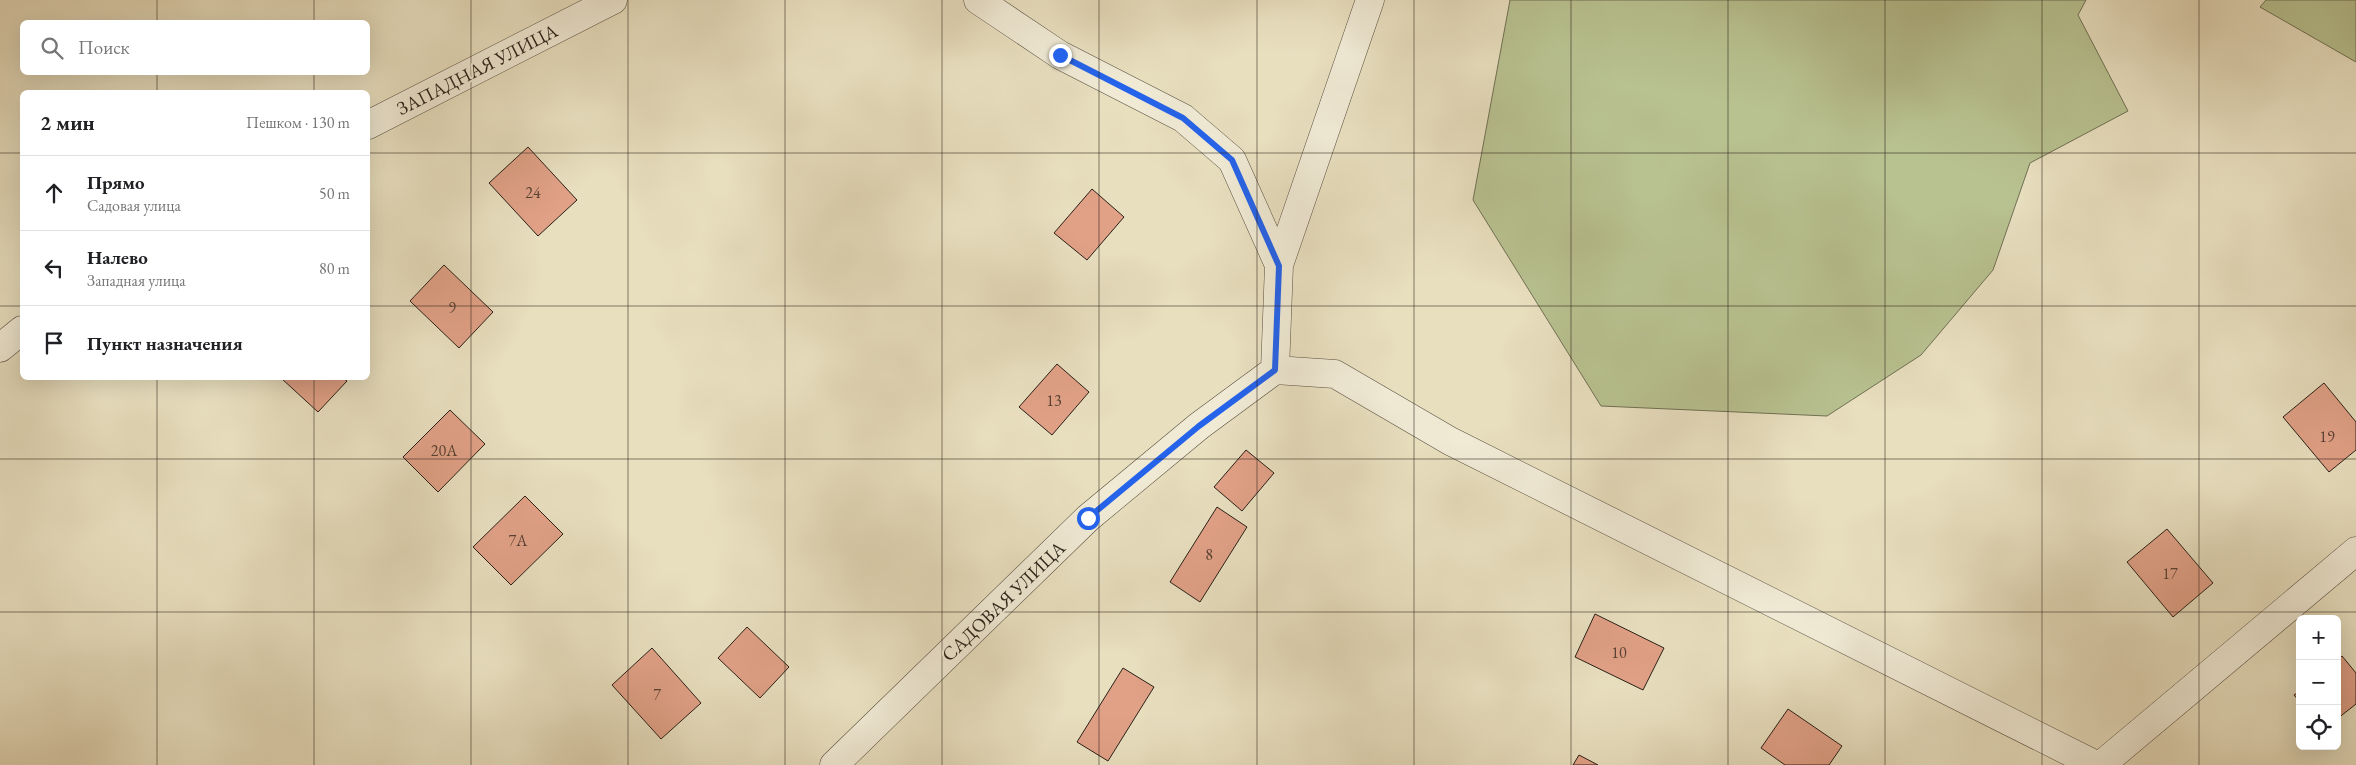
<!DOCTYPE html>
<html lang="ru">
<head>
<meta charset="utf-8">
<style>
	:root { --surface:#fff; --page:#f6f6f6; --text:#202124; --muted:#757577; --line:#e0e0e0 }
	body { margin:0; font-family:"EB Garamond",serif; background:var(--page); color:var(--text) }
	.controls { position:absolute; right:15px; bottom:15px; display:grid; overflow:hidden; border-radius:8px; box-shadow:0 5px 20px #0002 }
	.controls button { width:45px; height:45px; display:grid; place-items:center; padding:0; border:0; border-bottom:1px solid var(--line); background:var(--surface); color:var(--text); font:25px sans-serif }
	.stop { position:absolute; width:15px; height:15px; margin:-11px; border:4px solid #2563eb; border-radius:50%; background:#fff }
	.stop.end { background:#2563eb; border-color:#fff; box-shadow:0 1px 5px #0008 }
	.list { margin:0; padding:0; list-style:none }
	h2 { display:flex; justify-content:space-between; align-items:center; height:65px; margin:0; padding:0 20px; font-size:21px }
	h2 small { font-size:16px; font-weight:400; color:var(--muted) }
	.list li { display:grid; grid-template-columns:32px 1fr auto; gap:15px; align-items:center; box-sizing:border-box; height:75px; padding:0 20px; border-top:1px solid var(--line) }
	.list b { display:block; font-size:19px; white-space:nowrap }
	.list p { margin:0; font-size:16px; white-space:nowrap; color:var(--muted) }
	.list em { font-size:16px; font-style:normal; color:var(--muted) }
	.icon { flex:none; width:28px; height:28px; fill:none; stroke:currentColor; stroke-width:2; stroke-linecap:round; stroke-linejoin:round }
	.map { position:relative; flex:none; width:2356px; height:765px; overflow:hidden }
	.search { position:absolute; background:var(--surface); box-shadow:0 5px 20px #0002; left:20px; top:20px; width:350px; height:55px; display:flex; align-items:center; gap:12px; box-sizing:border-box; padding:0 18px; border-radius:8px; color:var(--muted); font-size:19px }
	.panel { position:absolute; background:var(--surface); box-shadow:0 5px 20px #0002; left:20px; top:90px; width:350px; height:290px; border-radius:8px }
	.map>svg:first-child { display:block }
</style>
</head>
<body>
<div class="map">
<svg width="2356" height="765" viewBox="0 0 2356 765">
	<rect width="100%" height="100%" fill="#e8dfbf"/>
	<filter id="stains"><feTurbulence type="fractalNoise" baseFrequency=".004" numOctaves="4"/><feColorMatrix values="0 0 0 0 .2 0 0 0 0 .09 0 0 0 0 .02 0 0 0 .5 -.17"/></filter>
	<radialGradient id="worn" r=".72"><stop offset=".6" stop-color="#630" stop-opacity="0"/><stop offset="1" stop-color="#630" stop-opacity=".3"/></radialGradient>
	<!-- green -->
	<path fill="#b8c190" stroke="#707054" d="M1510,0H2086L2078,15L2128,111L2030,163L1993,270L1921,355L1827,416L1601,406L1473,200Z
		M2266,0H2356V62L2260,7Z"/>
	<!-- building -->
	<path fill="#e1a187" stroke="#291f17" d="M528,147L577,200L538,236L489,183Z
		M1092,189L1124,217L1087,260L1054,233Z
		M444,265L493,312L459,348L410,301Z
		M1057,364L1089,392L1052,435L1019,407Z
		M281,378H343L347,381L318,412Z
		M2324,383L2356,422V450L2329,472L2283,417Z
		M450,410L485,444L438,492L403,457Z
		M1246,450L1274,473L1242,511L1214,487Z
		M525,496L563,534L511,585L473,547Z
		M1217,507L1247,527L1200,602L1170,582Z
		M2167,529L2213,583L2173,617L2127,562Z
		M1595,614L1664,648L1643,690L1575,657Z
		M747,627L789,667L760,698L718,658Z
		M652,648L701,703L661,739L612,685Z
		M2342,656L2356,673V704L2337,719V660Z
		M1123,668L1154,687L1108,761L1077,742Z
		M2300,691V702L2294,695Z
		M1788,709L1842,746L1829,765H1785L1761,748Z
		M1579,755L1598,765H1573Z"/>
	<g fill="none" stroke-linecap="round" stroke-linejoin="round">
		<!-- minor casing -->
		<g stroke="#594f41" stroke-width="29">
			<path id="minor" d="M978,0L1060,55L1183,118L1232,160L1279,265L1275,370
				M368,125L613,0
				M1279,265L1370,0
				M0,348L22,330
				M1275,370L1335,374L1450,441L2096,765
				M834,765L1088,518L1199,426L1275,370
				M2101,765L2356,551"/>
		</g>
		<!-- minor -->
		<use href="#minor" stroke="#f0ead5" stroke-width="28"/>
	</g>
	<g fill="none" stroke-linecap="round" stroke-linejoin="round">
		<!-- route -->
		<path stroke="#2563eb" stroke-width="6" d="M1060,55L1183,118L1232,160L1279,266L1275,370L1199,426L1088,518"/>
	</g>
	<!-- grid -->
	<path fill="none" stroke="#291f17" stroke-width="1" stroke-opacity="0.55" d="M157,0V22M314,0V22M471,0V765M628,0V765M785,0V765M942,0V765M1099,0V765M1257,0V765M1414,0V765M1571,0V765M1728,0V765M1885,0V765M2042,0V765M2199,0V765M157,72V92M314,72V92M0,153H22M368,153H2356M0,306H22M368,306H2356M157,378V765M314,378V765M0,459H2356M0,612H2356"/>
	<g text-anchor="middle" stroke-width="4" stroke-linejoin="round" paint-order="stroke">
		<!-- number labels -->
		<g font-size="16" fill="#574033">
			<text x="533" y="198">24</text>
			<text x="452" y="313">9</text>
			<text x="1054" y="406">13</text>
			<text x="2327" y="442">19</text>
			<text x="444" y="456">20А</text>
			<text x="518" y="546">7А</text>
			<text x="1209" y="560">8</text>
			<text x="2170" y="579">17</text>
			<text x="1619" y="658">10</text>
			<text x="657" y="700">7</text>
		</g>
		<!-- street labels -->
		<g font-size="19" fill="#291f17" stroke="#f0ead5">
			<text transform="translate(477 69) rotate(-27)" y="7">ЗАПАДНАЯ УЛИЦА</text>
			<text transform="translate(1003 601) rotate(-44)" y="7">САДОВАЯ УЛИЦА</text>
		</g>
	</g>
	<rect width="100%" height="100%" filter="url(#stains)"/>
	<rect width="100%" height="100%" fill="url(#worn)"/>
</svg>
<div class="controls">
<button>+</button>
<button>−</button>
<button><svg class="icon" aria-label="locate" viewBox="0 0 24 24"><circle cx="12" cy="12" r="6"/><path d="M12 2v4M12 18v4M2 12h4M18 12h4"/></svg></button>
</div>
<div class="stop" style="left:1088px;top:518px"></div>
<div class="stop end" style="left:1060px;top:55px"></div>
<div class="search"><svg class="icon" aria-label="search" viewBox="0 0 24 24"><circle cx="10" cy="10" r="6"/><path d="M15 15l6 6"/></svg>Поиск</div>
<section class="panel">
<h2>2 мин<small>Пешком · 130 m</small></h2>
<ul class="list">
<li><svg class="icon" aria-label="ahead" viewBox="0 0 24 24"><path d="M12 20V5M6 11l6-6 6 6"/></svg><div><b>Прямо</b><p>Садовая улица</p></div><em>50 m</em></li>
<li><svg class="icon" aria-label="left" viewBox="0 0 24 24"><path d="M17 20v-9H6M10 6l-5 5 5 5"/></svg><div><b>Налево</b><p>Западная улица</p></div><em>80 m</em></li>
<li><svg class="icon" aria-label="arrive" viewBox="0 0 24 24"><path d="M6 21V4h12l-3 4 3 4H6"/></svg><div><b>Пункт назначения</b></div></li>
</ul>
</section>
</div>
</body>
</html>
